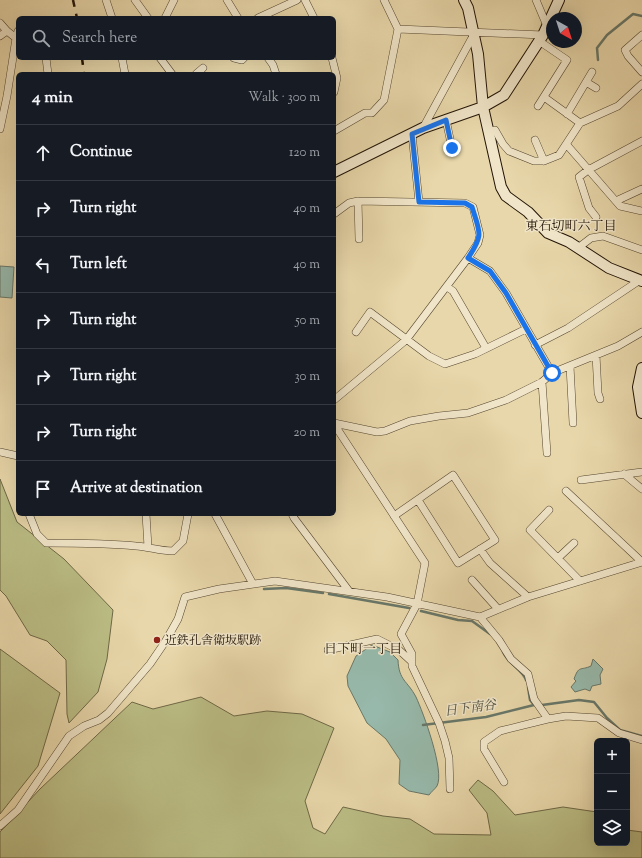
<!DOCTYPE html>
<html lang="en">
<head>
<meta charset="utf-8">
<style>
	:root { --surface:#171b24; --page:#20242c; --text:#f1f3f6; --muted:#9ea1a6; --line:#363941 }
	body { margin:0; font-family:"Sorts Mill Goudy","Noto Serif JP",serif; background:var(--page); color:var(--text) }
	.controls { position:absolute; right:12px; bottom:12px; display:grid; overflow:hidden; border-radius:6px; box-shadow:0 4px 16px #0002 }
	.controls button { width:36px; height:36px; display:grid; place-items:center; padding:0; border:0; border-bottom:1px solid var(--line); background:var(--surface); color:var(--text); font:20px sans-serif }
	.compass { position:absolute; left:546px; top:12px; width:36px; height:36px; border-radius:50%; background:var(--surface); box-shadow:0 4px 16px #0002; rotate:141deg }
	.stop { position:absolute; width:12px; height:12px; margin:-9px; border:3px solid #1a73e8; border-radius:50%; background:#fff }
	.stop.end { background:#1a73e8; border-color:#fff; box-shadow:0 1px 4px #0008 }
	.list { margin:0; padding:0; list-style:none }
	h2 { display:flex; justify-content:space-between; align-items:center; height:52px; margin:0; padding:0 16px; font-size:17px }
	h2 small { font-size:13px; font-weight:400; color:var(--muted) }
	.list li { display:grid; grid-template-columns:26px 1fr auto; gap:12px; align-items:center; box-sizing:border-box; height:56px; padding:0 16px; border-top:1px solid var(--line) }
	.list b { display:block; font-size:15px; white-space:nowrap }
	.list em { font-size:13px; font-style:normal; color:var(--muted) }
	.icon { flex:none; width:22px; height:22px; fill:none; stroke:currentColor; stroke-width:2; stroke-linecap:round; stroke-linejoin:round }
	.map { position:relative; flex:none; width:642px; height:858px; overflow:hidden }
	.search { position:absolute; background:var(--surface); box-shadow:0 4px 16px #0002; left:16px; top:16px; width:320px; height:44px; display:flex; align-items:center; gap:10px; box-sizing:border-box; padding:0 14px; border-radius:6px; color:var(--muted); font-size:15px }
	.panel { position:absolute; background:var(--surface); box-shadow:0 4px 16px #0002; left:16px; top:72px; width:320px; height:444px; border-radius:6px }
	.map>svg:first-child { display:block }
</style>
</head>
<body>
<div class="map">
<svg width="642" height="858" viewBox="0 0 642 858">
	<rect width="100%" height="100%" fill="#e8d7aa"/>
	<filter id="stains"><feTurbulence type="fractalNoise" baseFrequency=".005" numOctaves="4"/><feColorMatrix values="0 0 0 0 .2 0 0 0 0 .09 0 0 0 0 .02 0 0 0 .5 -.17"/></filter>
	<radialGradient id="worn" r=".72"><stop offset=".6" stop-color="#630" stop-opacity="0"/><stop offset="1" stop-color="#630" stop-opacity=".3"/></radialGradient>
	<!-- green -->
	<path fill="#bbbd85" stroke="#6e6846" d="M0,479L17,522L64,559L113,610L107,659L98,692L69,723L67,714L66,660L47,641L30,635L6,596L0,590Z
		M0,649L60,693L38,766L0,814Z
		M201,697L234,716L267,711L302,714L334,728L305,801L313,828L325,834L343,807L383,816L410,819L434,834L491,835L487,813L469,790L478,780L493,791L515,815L563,807L597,812V843H627V830L642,832V858H0V832L40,789L132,702L153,709Z"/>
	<!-- water -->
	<path fill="#97b9ab" stroke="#687769" d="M0,266L14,267L12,298L0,297Z
		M372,645L390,652L398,660C399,681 407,680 416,697C423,712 445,771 437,786C435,789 431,792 429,795L409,791L399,784L400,760L386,739L367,723L348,686L347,676L356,656Z
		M593,659L603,669L600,675L601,684L592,686L590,691L585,689L575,692L571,687L576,681L574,679C579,665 580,671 591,666Z"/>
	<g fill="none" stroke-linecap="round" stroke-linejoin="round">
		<!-- stream -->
		<path stroke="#687769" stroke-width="2.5" d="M598,60L597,48L607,35L633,14L642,16
			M264,589L286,588L323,593
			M329,594L409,608
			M421,611L458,620L472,621L490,634
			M503,652C509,665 522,669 526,680
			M542,705L579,700L594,702L607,718L620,730L642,736
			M423,725L486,717L534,705L530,700L528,687"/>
		<!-- street casing -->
		<g stroke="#54452f" stroke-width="8">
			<path id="street" d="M106,0L112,18
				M135,0L148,18
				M227,0L238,18
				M305,0L314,18
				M536,0L547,26
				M165,18L174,0
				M258,18L297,0
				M0,23L7,31L16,38L18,31
				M398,29L543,35
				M642,35L625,50L628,56L642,72
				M0,36L7,31
				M46,58L48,74
				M122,58L125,74
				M160,58L172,74
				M234,58L242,60L244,58
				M268,58L273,65L276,74
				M332,58L337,78L334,92
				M196,74L203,68
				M586,82L596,88
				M544,97L580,123
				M538,106L567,60L539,41
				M567,114L592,72
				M446,120L452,148
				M423,128L473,36
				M0,129L7,96L16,38
				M334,131L365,113H372L384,100L398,29L384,0
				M489,131L495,130L503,144L509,151L534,161H544L559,155L580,123L618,106L642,84
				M412,134L419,202
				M535,140L544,161
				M567,145L620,206L642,211
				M358,201L359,239
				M616,201L642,189
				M334,214L349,203L358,201L465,203L473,207L480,235L478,243L468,258L406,340L334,400
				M596,217L589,208L579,177L588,170L642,141
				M578,248L591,238L603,236L642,250
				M468,258L490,271L506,293L552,373
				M447,287L453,291L486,348
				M356,332L370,312L429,356L445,364L475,354L526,329
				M535,345L568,328L640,280
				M596,355L598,393L600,399
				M570,366L573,423
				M542,382L547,453
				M334,423L377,432L385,431L410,421L439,416L468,413L506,400L542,382L552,373L618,346L642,332
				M334,424L425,563L417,604L401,634L412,654V666L439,723L445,741L449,758L450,789
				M0,452L18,456
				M624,474L642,489
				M581,480L642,472
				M549,510L530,530L580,581
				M29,514L37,534L46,543C76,543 106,543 136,546C149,547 160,551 173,551L183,541L188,514
				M146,514L148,547
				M215,514L253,584
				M292,514L294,518L349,591
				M394,516L453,475L495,540L458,563L418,500
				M480,549L490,563L528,597
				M558,558L574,543
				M472,580L498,609
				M480,617L499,640L511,659L528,674L534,699L548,719L566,716L598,718L619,733L642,740
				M328,650L377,639L399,650L411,661
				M504,782L484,749V742L500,731L548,719
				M0,826L18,810L69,736L84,726L99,720L108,713L150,664L165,642L178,619L185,597L219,589L275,581L387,597L480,617L528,597L642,562L566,491"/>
		</g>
		<!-- secondary casing -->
		<g stroke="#221406" stroke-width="12">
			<path id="secondary" d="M464,0L468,8L478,54L483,107L501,187L506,196L528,212L548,233L569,242L609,268L642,281
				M334,172L423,128L483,107L504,95L543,35L559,0
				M642,368L638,387L642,413"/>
		</g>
		<!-- street -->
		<use href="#street" stroke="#f0e5c8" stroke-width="7"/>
		<!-- secondary -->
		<use href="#secondary" stroke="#f0e5c8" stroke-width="10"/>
		<!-- rail -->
		<path stroke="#221406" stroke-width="2.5" stroke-dasharray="7 7" stroke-linecap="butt" d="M73,0L77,18
			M82,58L84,74"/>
	</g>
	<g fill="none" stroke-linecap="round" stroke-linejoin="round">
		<!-- route -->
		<path stroke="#1a73e8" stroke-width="5" d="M452,148L446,120L412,134L419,202L465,203L472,207C480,233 484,234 468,258L490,271L506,293L552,373"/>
	</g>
	<!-- markers -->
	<circle fill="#8f2418" stroke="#f0e5c8" stroke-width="1.5" cx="157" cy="640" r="4"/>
	<g text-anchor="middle" stroke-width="3" stroke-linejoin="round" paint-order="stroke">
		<!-- poi labels -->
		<g font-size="12" fill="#221406" stroke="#f0e5c8" text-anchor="start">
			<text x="165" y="644">近鉄孔舎衛坂駅跡</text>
		</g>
		<!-- neighbourhood labels -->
		<g font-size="13" fill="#221406" stroke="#f0e5c8">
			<text x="571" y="230">東石切町六丁目</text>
			<text x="363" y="653">日下町一丁目</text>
		</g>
		<!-- water labels -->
		<g font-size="13" font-style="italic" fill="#4b4e40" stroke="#f0e5c8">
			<text transform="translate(470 707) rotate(-8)" y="5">日下南谷</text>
		</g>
	</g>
	<rect width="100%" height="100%" filter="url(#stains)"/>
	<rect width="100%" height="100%" fill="url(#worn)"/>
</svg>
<div class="controls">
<button>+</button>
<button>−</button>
<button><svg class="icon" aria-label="layers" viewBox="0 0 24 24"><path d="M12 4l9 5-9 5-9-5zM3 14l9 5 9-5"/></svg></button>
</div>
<svg class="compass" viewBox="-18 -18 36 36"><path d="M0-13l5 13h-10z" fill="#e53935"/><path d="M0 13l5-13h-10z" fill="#9ea1a6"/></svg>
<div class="stop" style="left:552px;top:373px"></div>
<div class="stop end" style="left:452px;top:148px"></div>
<div class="search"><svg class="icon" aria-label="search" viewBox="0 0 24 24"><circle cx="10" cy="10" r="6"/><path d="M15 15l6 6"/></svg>Search here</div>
<section class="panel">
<h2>4 min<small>Walk · 300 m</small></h2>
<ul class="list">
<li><svg class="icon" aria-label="ahead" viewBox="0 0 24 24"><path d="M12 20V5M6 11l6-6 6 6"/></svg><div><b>Continue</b></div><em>120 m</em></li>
<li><svg class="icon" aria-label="right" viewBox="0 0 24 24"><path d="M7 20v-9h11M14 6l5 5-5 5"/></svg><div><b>Turn right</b></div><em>40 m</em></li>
<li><svg class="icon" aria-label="left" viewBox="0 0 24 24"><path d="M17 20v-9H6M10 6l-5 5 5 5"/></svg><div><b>Turn left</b></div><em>40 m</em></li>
<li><svg class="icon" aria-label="right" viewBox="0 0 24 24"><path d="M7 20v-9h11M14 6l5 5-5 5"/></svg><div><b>Turn right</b></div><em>50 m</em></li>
<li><svg class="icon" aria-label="right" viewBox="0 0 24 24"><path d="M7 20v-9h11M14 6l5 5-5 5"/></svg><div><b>Turn right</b></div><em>30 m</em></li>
<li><svg class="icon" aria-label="right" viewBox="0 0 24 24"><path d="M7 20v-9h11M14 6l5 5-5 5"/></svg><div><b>Turn right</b></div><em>20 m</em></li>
<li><svg class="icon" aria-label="arrive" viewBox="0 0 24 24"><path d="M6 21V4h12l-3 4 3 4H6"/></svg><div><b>Arrive at destination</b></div></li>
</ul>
</section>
</div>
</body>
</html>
